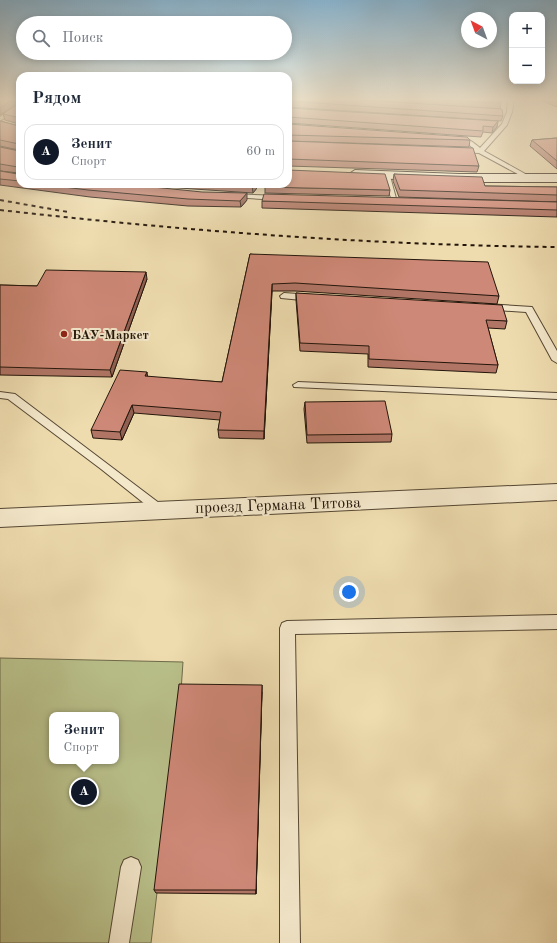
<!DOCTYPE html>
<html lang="ru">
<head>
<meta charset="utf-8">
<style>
	:root { --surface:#fff; --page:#f6f6f7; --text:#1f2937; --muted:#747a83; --line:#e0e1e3; --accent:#111827 }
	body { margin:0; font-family:"Old Standard TT",serif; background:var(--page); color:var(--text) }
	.controls { position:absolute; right:12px; top:12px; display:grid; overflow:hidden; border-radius:8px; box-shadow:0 2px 10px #0003 }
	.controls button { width:36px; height:36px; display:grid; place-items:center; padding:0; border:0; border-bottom:1px solid var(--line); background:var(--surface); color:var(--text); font:20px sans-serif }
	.compass { position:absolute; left:461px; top:12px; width:36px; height:36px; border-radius:50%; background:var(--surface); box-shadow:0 2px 10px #0003; rotate:319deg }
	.you { position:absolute; left:349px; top:592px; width:14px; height:14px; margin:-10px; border:3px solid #fff; border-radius:50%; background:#1a73e8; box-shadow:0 0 0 6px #1a73e833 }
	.badge { display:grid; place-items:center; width:26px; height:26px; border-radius:50%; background:var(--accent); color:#fff; font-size:13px; font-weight:700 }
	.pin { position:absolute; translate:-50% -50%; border:2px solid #fff; box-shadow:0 1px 4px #0006 }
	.popup { position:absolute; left:49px; top:712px; width:70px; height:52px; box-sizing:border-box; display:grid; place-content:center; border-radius:8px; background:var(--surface); filter:drop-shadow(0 1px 3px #0005); font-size:13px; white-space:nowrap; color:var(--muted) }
	.popup b { font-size:15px; color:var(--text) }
	.popup::after { content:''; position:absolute; left:50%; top:100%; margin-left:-8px; border:8px solid transparent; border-top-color:var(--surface) }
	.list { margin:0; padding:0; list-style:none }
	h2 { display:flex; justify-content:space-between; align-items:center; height:52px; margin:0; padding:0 16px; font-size:17px }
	h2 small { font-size:13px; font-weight:400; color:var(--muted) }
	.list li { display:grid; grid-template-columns:26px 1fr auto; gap:12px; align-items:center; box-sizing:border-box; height:56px; margin:0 8px 8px; padding:0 8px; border:1px solid var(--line); border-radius:12px }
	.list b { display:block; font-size:15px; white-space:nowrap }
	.list p { margin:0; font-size:13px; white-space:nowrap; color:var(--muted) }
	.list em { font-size:13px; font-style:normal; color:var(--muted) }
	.icon { flex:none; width:22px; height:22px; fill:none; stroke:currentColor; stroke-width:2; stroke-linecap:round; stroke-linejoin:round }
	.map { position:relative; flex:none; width:557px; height:943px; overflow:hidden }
	.search { position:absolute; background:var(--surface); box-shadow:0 2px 10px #0003; left:16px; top:16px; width:276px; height:44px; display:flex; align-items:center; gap:10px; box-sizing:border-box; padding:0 14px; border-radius:22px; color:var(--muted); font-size:15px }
	.panel { position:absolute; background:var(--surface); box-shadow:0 2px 10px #0003; left:16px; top:72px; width:276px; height:116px; border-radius:12px }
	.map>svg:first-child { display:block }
</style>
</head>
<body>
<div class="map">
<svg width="557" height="943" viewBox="0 0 557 943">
	<rect width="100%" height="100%" fill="#eedcaf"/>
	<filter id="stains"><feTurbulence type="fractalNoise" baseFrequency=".005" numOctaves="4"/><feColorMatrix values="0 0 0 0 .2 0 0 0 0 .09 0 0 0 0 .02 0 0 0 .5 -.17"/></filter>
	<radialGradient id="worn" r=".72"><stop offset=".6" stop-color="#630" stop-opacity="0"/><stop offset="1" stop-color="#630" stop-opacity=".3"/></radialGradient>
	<!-- green -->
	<path fill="#b9c08a" stroke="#6e6a4a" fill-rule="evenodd" d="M0,658L183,662L181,691L151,943H0ZM52,715H116V761H52Z"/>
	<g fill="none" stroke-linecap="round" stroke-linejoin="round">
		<!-- service casing -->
		<g stroke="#554733" stroke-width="2">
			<path id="service" d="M508,99H514L512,112L507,125L484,151L529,176L530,177L527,179L479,153L457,152L454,150L457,148L474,149L466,142L453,140L452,139C462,133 472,141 480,148L502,124L507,112Z
				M20,103V107L0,121V117Z
				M387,174L390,176L397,202L392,201L384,176Z
				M68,184L105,187L115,184H125L105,191Z
				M232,194L279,196L282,198L279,200L230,197L229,196Z
				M284,293L312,295L316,298L312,301L281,298L280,296Z
				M486,304L532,307L557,351V363L552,360L526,312L483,309L482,307Z
				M298,382L557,393V399L294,387L293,385Z
				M0,392L15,394L163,506L165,509L163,512L159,514L155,512L101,469L8,399L0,398Z
				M557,615V629L295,634L300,943H280V628L282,623L287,621Z
				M131,857L138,860L141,867L129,943H109L121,867L124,860Z"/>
		</g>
		<!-- minor casing -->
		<g stroke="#554733" stroke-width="2">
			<path id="minor" d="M557,484V500L0,527V509Z"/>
		</g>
		<!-- secondary casing -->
		<g stroke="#22150a" stroke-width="2">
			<path id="secondary" d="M355,170L459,174H557V182H459L351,177L349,174Z"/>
		</g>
		<!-- service -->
		<use href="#service" fill="#f4e8cb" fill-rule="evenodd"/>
		<!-- minor -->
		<use href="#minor" fill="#f4e8cb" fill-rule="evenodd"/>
		<!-- secondary -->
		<use href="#secondary" fill="#f4e8cb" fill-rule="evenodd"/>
		<!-- rail -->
		<path stroke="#22150a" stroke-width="2" stroke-dasharray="4 4" stroke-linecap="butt" d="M0,200L68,212
			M0,210C185,231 370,245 557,247"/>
	</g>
	<!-- wall -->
	<path fill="#b17566" stroke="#22150a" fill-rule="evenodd" d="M0,99H20V184H110L105,185H99L103,186L132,185L118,184H260L253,193L135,185L247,200L241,207L188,206L90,197L0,185V147L19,151V150L0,146V121L19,126V124L5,120L3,114L19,103V102L0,115ZM0,171L19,173L18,174Z
		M288,99H501V103L500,109L438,105L503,116L501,121L288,107Z
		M538,99H557V107Z
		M288,108L498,121L497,127L492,133L483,132L481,137L288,123Z
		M288,124L470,140L469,147L288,141Z
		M557,138V169L530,146L532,140Z
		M288,141L479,166L477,172L288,166Z
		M394,174L485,186L557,187V202L399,197L393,181Z
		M265,187L390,190L389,196L265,193Z
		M262,201L557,202V217L262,208Z
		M250,254L499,296L497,304L295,291H272L264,439L219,438L218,430L220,420L134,413L122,440L93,438L91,430L148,377L222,382Z
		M147,279L112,377L0,375V285L37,286Z
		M296,293L507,321L505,329L488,328L498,365L496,373L368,367V354L300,351L296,300Z
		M305,402L392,434L391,442L307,443L304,409Z
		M262,692L256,894L156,893L154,890Z"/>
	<!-- shaded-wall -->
	<path fill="#905f53" stroke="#22150a" d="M14,99H20V102L0,115V108Z
		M498,121L497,127L492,133L493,127Z
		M254,184H260L253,193L252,186Z
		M247,193V200L241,207L240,201Z
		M146,272L147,279L112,377L110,370Z
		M272,284V291L264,439V431Z
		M147,372L148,380L145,376Z
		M132,405L134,413L122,440L120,432Z
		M262,685V692L256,894V890Z"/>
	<!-- building -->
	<path fill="#ce8877" stroke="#22150a" d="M0,99H14L0,108Z
		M19,99H20V181L0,179V171L18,174L20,173L18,167L0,164V147L19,151V144L0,140V121L19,126L20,118L3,114L19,103Z
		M288,99H348L502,109L503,116L288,101Z
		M429,99H501V103Z
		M552,99H557V101Z
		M288,108L498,121L493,127L483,126V131L288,117Z
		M288,124L467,137L470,140L288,135Z
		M557,138V161L532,140Z
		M288,141L473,148L479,166L288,159Z
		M288,170L385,174L390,190L265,187L266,184H288Z
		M394,174L482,177L485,186L557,187V195L400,190Z
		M39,184H93L103,186L133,185L202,192L247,193L240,201L188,199L88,190Z
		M216,184H254L252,186Z
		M264,194L557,202V210L262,201Z
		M250,254L488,262L499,296L295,283L272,284L264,431L218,430L221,412L132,405L120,432L91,430L120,370L147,372L145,376L222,382Z
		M46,270L146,272L110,370L0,367V285L37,286Z
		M296,293L502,305L507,321L486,320L498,365L369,359V346L300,343Z
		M385,401L392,434L307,435L305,402Z
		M179,684L262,685L256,890H154Z"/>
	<!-- sky -->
	<linearGradient id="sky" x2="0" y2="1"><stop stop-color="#89b6d2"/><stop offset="0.43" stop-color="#f7efdb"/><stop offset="1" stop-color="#f7efdb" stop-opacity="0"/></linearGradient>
	<rect width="557" height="231" fill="url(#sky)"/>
	<!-- markers -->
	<circle fill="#8f2418" stroke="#f4e8cb" stroke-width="1.5" cx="64" cy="334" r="4"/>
	<g text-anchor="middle" stroke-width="4" stroke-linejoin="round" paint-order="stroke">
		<!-- far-poi labels -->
		<g font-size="13" font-weight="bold" fill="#22150a" stroke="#f4e8cb" text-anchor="start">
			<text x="72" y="339">БАУ-Маркет</text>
		</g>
		<!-- street labels -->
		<g font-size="16" fill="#22150a" stroke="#f4e8cb">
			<text transform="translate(278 504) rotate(-2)" y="6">проезд Германа Титова</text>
		</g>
	</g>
	<rect width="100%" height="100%" filter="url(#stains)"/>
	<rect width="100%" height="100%" fill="url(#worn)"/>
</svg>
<div class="controls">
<button>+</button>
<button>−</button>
</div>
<svg class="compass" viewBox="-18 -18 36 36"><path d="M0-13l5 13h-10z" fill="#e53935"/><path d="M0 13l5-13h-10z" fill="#747a83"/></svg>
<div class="you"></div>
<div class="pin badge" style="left:84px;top:792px">A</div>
<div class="popup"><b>Зенит</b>Спорт</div>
<div class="search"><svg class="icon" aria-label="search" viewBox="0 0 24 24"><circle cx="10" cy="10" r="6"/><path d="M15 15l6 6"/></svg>Поиск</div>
<section class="panel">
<h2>Рядом<small></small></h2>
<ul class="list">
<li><span class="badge">A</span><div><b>Зенит</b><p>Спорт</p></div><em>60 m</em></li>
</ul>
</section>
</div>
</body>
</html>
